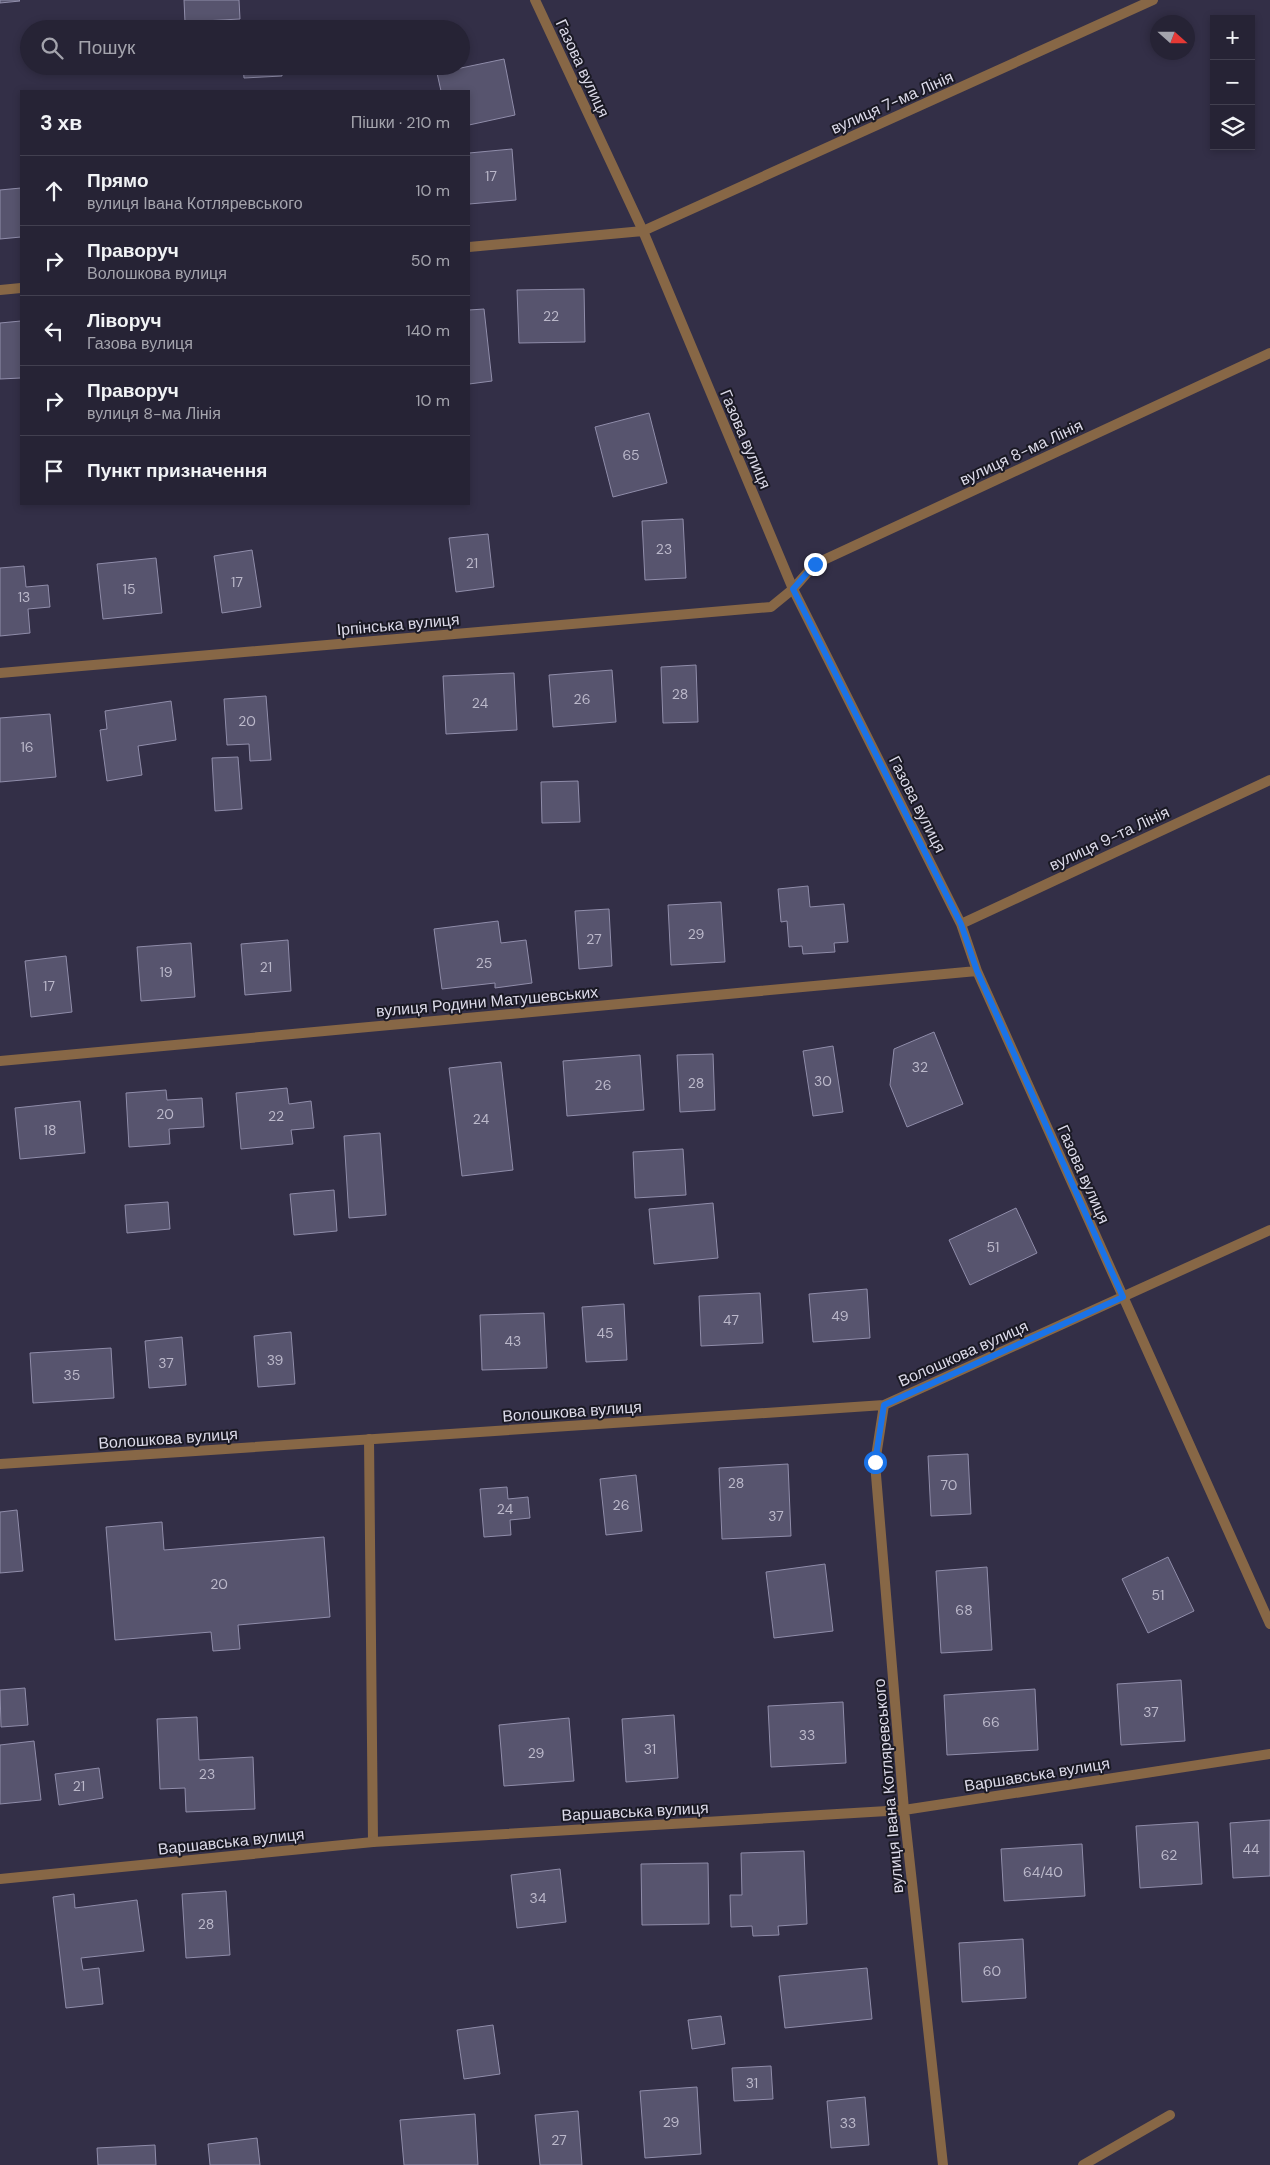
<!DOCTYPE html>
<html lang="uk">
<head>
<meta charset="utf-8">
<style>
	:root { --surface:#262335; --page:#2e2b3d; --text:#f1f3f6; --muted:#a4a4ad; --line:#424050 }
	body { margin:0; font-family:"DM Sans",sans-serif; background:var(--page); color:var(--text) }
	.controls { position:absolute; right:15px; top:15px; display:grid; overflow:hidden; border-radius:0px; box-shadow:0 2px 8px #0003 }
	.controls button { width:45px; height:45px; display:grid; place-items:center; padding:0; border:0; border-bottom:1px solid var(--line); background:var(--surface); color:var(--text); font:25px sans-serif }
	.compass { position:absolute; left:1150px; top:15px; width:45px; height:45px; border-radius:50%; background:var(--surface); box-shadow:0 2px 8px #0003; rotate:111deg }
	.stop { position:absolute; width:15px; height:15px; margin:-11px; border:4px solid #1a73e8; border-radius:50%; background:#fff }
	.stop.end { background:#1a73e8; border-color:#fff; box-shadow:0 1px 5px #0008 }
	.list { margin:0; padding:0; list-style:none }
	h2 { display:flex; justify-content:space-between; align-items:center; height:65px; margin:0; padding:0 20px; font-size:21px }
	h2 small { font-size:16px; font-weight:400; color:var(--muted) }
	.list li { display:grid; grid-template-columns:32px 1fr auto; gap:15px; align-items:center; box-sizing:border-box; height:70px; padding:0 20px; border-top:1px solid var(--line) }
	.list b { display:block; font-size:19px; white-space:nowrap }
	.list p { margin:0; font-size:16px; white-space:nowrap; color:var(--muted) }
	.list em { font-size:16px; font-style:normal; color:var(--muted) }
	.icon { flex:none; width:28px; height:28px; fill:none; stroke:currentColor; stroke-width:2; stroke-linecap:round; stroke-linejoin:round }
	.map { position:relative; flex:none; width:1270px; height:2165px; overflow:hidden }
	.search { position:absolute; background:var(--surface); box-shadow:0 2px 8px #0003; left:20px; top:20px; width:450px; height:55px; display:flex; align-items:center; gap:12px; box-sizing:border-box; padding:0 18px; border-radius:28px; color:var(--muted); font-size:19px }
	.panel { position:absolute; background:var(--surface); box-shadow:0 2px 8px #0003; left:20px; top:90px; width:450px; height:415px; border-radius:0px }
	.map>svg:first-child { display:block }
</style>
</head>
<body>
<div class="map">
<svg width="1270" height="2165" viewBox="0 0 1270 2165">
	<rect width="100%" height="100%" fill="#332f47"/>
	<!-- building -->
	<path fill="#57546e" stroke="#908daa" d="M0,0H19L20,1L0,3Z
		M184,0H239L240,19L185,22Z
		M504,59L515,115L469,125V91H441L437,73Z
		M243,66H282V76L244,78Z
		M512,149L516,200L469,204V153Z
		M21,188V237L0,239V190Z
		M584,289L585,342L519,343L517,290Z
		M484,309L492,381L469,384V310Z
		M21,321V378L0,379V323Z
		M649,413L667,483L613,497L595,427Z
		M683,519L686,578L645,580L642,521Z
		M488,534L494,587L456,592L449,538Z
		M252,550L261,607L222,613L214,556Z
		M156,558L162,613L103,619L97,564Z
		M24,566L26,587L48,585L50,607L28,609L30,633L0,636V568Z
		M696,665L698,722L663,723L661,667Z
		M612,670L616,722L553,727L549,675Z
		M514,673L517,730L446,734L443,676Z
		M266,696L271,760L250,761L249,744L227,745L224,699Z
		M171,701L176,740L138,746L142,775L107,781L100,730L107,729L105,711Z
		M50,714L56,777L0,782V718Z
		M238,757L242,809L215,811L212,758Z
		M578,781L580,822L542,823L541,782Z
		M808,886L810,907L844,904L848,942L834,943L835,952L803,954L802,946L789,947L787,921L781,922L778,889Z
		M721,902L725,962L671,965L668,905Z
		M609,909L612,966L579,969L575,911Z
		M498,921L501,943L526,940L532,983L495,988V983L442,989L434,929Z
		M288,940L291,991L245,995L241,944Z
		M191,943L195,997L141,1001L137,947Z
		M66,956L72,1012L31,1017L25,961Z
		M934,1032L963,1104L907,1127L890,1085L894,1049Z
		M833,1046L843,1112L813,1116L803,1051Z
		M713,1054L715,1110L680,1112L677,1055Z
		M640,1055L644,1110L567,1116L563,1061Z
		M501,1062L513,1170L462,1176L449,1068Z
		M287,1088L289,1104L311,1101L314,1128L291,1130L293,1144L241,1149L236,1093Z
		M166,1090L167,1100L202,1098L204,1127L169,1129L170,1144L129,1147L126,1093Z
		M80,1101L85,1153L20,1159L15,1108Z
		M380,1133L386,1215L349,1218L344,1136Z
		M683,1149L686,1195L635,1198L633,1152Z
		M334,1190L337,1231L294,1235L290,1194Z
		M168,1202L170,1229L127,1233L125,1205Z
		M713,1203L718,1258L654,1264L649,1209Z
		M1016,1208L1037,1253L970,1285L949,1240Z
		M867,1289L870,1338L813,1342L809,1294Z
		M760,1293L763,1343L701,1346L699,1296Z
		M624,1304L627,1360L586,1362L582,1307Z
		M544,1313L547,1368L482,1370L480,1315Z
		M291,1332L295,1384L258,1387L254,1336Z
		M182,1337L186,1385L149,1388L145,1341Z
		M111,1348L114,1398L33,1403L30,1353Z
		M968,1454L971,1514L931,1516L928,1456Z
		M788,1464L791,1536L722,1539L719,1468Z
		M636,1475L642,1531L606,1535L600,1479Z
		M507,1487L508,1499L528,1497L530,1518L510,1520L511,1535L484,1537L480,1489Z
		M17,1510L23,1571L0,1573V1512Z
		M162,1522L164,1550L324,1537L330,1617L238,1625L240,1649L213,1651L211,1632L115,1640L106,1527Z
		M1168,1557L1194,1611L1148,1633L1122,1579Z
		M825,1564L833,1631L774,1638L766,1572Z
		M987,1567L992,1650L941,1653L936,1571Z
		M1181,1680L1185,1741L1121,1745L1117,1684Z
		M25,1688L28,1725L1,1727L0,1690Z
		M1035,1689L1038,1750L947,1755L944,1695Z
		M843,1702L846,1763L771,1767L768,1706Z
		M674,1715L678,1778L626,1782L622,1719Z
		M197,1717L199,1760L253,1757L255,1809L186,1812L185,1788L160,1789L157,1719Z
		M569,1718L574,1781L504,1786L499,1725Z
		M34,1741L41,1800L0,1804V1745Z
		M99,1768L103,1798L59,1805L55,1774Z
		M1270,1820V1876L1233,1878L1230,1823Z
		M1198,1822L1202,1884L1140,1888L1136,1826Z
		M1082,1844L1085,1896L1004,1901L1001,1849Z
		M804,1851L807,1924L778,1926L779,1935L753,1936L752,1926L731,1927L730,1895H742L741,1853Z
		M708,1863L709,1924L642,1925L641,1864Z
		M560,1869L566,1922L517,1928L511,1875Z
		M226,1891L230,1955L186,1958L182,1894Z
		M74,1894L75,1908L137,1900L144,1951L81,1958L83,1970L99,1968L103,2004L66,2008L53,1897Z
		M1023,1939L1026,1998L962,2002L959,1943Z
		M867,1968L872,2019L785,2028L779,1976Z
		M721,2016L725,2044L692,2049L688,2020Z
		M493,2025L500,2074L464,2079L457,2030Z
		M771,2066L773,2099L734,2101L732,2068Z
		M697,2087L701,2154L645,2158L640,2091Z
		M865,2097L869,2145L831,2148L827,2101Z
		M578,2111L582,2165H540L535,2115Z
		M475,2114L478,2165H404L400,2120Z
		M257,2138L260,2165H210L208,2144Z
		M155,2145L156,2165H98L97,2148Z"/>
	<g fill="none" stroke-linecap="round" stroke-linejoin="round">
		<!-- service -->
		<path stroke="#876746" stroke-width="10" d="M369,1439L373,1842"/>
		<!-- minor -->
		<path stroke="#876746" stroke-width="10" d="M535,0L643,231L793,589L961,924L977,971L1270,1624
			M469,247L643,231L1153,0
			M0,290L21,288
			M0,673L771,607L793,589L815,564L1270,353
			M961,924L1270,780
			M0,1061L977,971
			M884,1405L875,1463L904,1810L943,2165
			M0,1464L884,1405L1270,1230
			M0,1879L373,1842L904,1810L1270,1754
			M1083,2165L1170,2115"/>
	</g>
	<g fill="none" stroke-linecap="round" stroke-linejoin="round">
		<!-- route -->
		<path stroke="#1a73e8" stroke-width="6" d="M815,564L793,589L961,924L977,971L1123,1297L884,1405L875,1462"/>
	</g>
	<g text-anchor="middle" stroke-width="4" stroke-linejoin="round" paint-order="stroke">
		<!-- number labels -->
		<g font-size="14" fill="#bbb8ca">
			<text x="491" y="181">17</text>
			<text x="551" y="321">22</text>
			<text x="631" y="460">65</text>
			<text x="664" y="554">23</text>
			<text x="472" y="568">21</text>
			<text x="237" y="587">17</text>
			<text x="129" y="594">15</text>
			<text x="24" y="602">13</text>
			<text x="680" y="699">28</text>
			<text x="582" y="704">26</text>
			<text x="480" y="708">24</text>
			<text x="247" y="726">20</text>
			<text x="27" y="752">16</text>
			<text x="696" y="939">29</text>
			<text x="594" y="944">27</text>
			<text x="484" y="968">25</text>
			<text x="266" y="972">21</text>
			<text x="166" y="977">19</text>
			<text x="49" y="991">17</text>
			<text x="920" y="1072">32</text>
			<text x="823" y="1086">30</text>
			<text x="696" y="1088">28</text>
			<text x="603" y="1090">26</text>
			<text x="165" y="1119">20</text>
			<text x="276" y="1121">22</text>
			<text x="481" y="1124">24</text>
			<text x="50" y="1135">18</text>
			<text x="993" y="1252">51</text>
			<text x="840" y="1321">49</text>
			<text x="731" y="1325">47</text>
			<text x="605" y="1338">45</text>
			<text x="513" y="1346">43</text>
			<text x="275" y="1365">39</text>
			<text x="166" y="1368">37</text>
			<text x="72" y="1380">35</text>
			<text x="736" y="1488">28</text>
			<text x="949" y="1490">70</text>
			<text x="621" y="1510">26</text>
			<text x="505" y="1514">24</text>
			<text x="776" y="1521">37</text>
			<text x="219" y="1589">20</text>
			<text x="1158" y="1600">51</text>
			<text x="964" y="1615">68</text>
			<text x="1151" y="1717">37</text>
			<text x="991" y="1727">66</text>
			<text x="807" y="1740">33</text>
			<text x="650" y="1754">31</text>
			<text x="536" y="1758">29</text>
			<text x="207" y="1779">23</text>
			<text x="79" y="1791">21</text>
			<text x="1251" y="1854">44</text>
			<text x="1169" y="1860">62</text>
			<text x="1043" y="1877">64/40</text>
			<text x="538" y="1903">34</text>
			<text x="206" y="1929">28</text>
			<text x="992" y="1976">60</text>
			<text x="752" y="2088">31</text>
			<text x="671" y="2127">29</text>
			<text x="848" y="2128">33</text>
			<text x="559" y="2145">27</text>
		</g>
		<!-- street labels -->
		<g font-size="16" fill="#dcdae9" stroke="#1a1924">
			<text transform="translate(583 68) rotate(65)" y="6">Газова вулиця</text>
			<text transform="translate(892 102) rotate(-24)" y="6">вулиця 7-ма Лінія</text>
			<text transform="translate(746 439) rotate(67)" y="6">Газова вулиця</text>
			<text transform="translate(1021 452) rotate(-25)" y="6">вулиця 8-ма Лінія</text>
			<text transform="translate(398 624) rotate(-5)" y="6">Ірпінська вулиця</text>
			<text transform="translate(918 804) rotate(63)" y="6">Газова вулиця</text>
			<text transform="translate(1109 838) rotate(-25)" y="6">вулиця 9-та Лінія</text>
			<text transform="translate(487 1001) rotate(-5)" y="6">вулиця Родини Матушевських</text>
			<text transform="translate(1084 1174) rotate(66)" y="6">Газова вулиця</text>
			<text transform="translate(963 1353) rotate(-24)" y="6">Волошкова вулиця</text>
			<text transform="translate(572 1411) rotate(-4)" y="6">Волошкова вулиця</text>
			<text transform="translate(168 1438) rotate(-4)" y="6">Волошкова вулиця</text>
			<text transform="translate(1037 1774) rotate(-9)" y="6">Варшавська вулиця</text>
			<text transform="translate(888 1786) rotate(-95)" y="6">вулиця Івана Котляревського</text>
			<text transform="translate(635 1811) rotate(-3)" y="6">Варшавська вулиця</text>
			<text transform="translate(231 1841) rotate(-6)" y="6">Варшавська вулиця</text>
		</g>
	</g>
</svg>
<div class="controls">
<button>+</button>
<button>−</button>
<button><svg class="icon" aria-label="layers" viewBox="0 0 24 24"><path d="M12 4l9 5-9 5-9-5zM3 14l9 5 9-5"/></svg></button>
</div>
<svg class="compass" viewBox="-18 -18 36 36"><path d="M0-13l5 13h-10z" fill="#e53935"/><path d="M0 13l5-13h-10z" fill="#a4a4ad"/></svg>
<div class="stop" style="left:875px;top:1462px"></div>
<div class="stop end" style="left:815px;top:564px"></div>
<div class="search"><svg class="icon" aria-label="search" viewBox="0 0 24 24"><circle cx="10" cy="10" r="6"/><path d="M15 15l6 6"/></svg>Пошук</div>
<section class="panel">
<h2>3 хв<small>Пішки · 210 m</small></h2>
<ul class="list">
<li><svg class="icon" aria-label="ahead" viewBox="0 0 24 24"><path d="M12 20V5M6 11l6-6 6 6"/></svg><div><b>Прямо</b><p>вулиця Івана Котляревського</p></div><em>10 m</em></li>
<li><svg class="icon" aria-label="right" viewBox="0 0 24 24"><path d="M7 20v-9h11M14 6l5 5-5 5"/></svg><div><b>Праворуч</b><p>Волошкова вулиця</p></div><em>50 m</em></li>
<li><svg class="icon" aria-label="left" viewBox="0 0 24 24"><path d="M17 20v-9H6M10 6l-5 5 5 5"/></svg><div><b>Ліворуч</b><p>Газова вулиця</p></div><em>140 m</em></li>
<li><svg class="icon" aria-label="right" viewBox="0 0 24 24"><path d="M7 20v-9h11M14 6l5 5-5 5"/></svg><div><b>Праворуч</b><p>вулиця 8-ма Лінія</p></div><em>10 m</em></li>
<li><svg class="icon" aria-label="arrive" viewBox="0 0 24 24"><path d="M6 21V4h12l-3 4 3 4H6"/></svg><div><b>Пункт призначення</b></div></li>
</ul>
</section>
</div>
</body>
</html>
